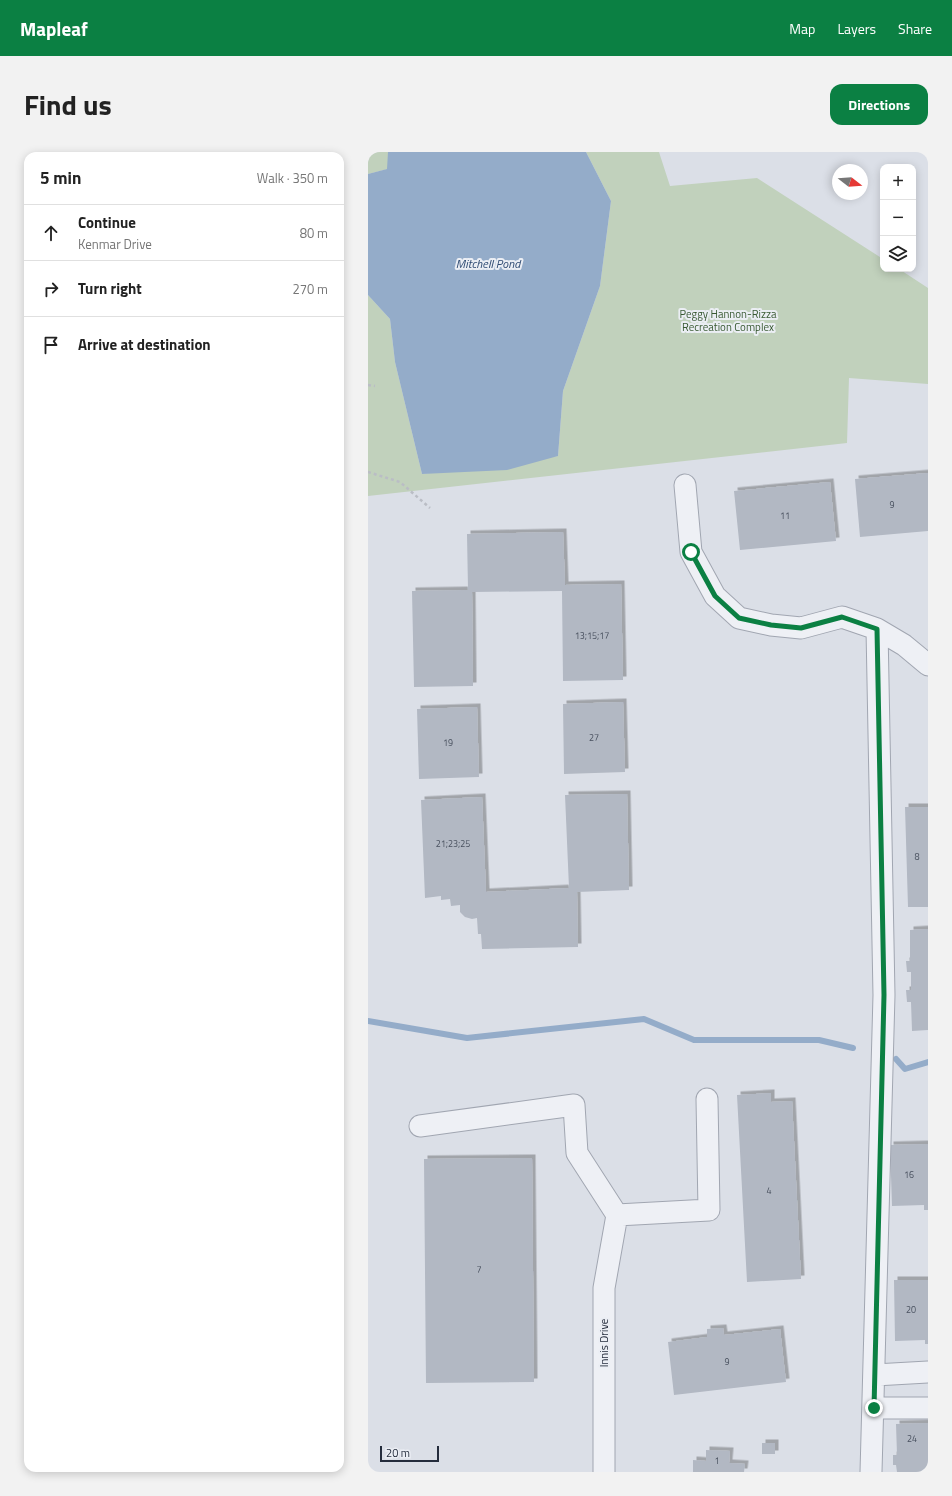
<!DOCTYPE html>
<html lang="en">
<head>
<meta charset="utf-8">
<style>
	:root { --surface:#fff; --page:#f2f2f2; --text:#222; --muted:#767676; --line:#e0e0e0; --accent:#0b8043 }
	body { margin:0; font-family:"Titillium Web",sans-serif; background:var(--page); color:var(--text) }
	.controls { position:absolute; right:12px; top:12px; display:grid; overflow:hidden; border-radius:8px; box-shadow:0 2px 10px #0003 }
	.controls button { width:36px; height:36px; display:grid; place-items:center; padding:0; border:0; border-bottom:1px solid var(--line); background:var(--surface); color:var(--text); font:20px sans-serif }
	.compass { position:absolute; left:464px; top:12px; width:36px; height:36px; border-radius:50%; background:var(--surface); box-shadow:0 2px 10px #0003; rotate:107deg }
	.scale { position:absolute; left:12px; bottom:10px; width:59px; box-sizing:border-box; padding-left:4px; border:2px solid #252d3d; border-top:0; font-size:11px; line-height:14px; white-space:nowrap; color:#252d3d; -webkit-text-stroke:3px #ebeef4; paint-order:stroke }
	.stop { position:absolute; width:12px; height:12px; margin:-9px; border:3px solid #0b8043; border-radius:50%; background:#fff }
	.stop.end { background:#0b8043; border-color:#fff; box-shadow:0 1px 4px #0008 }
	.list { margin:0; padding:0; list-style:none }
	h2 { display:flex; justify-content:space-between; align-items:center; height:52px; margin:0; padding:0 16px; font-size:17px }
	h2 small { font-size:13px; font-weight:400; color:var(--muted) }
	.list li { display:grid; grid-template-columns:26px 1fr auto; gap:12px; align-items:center; box-sizing:border-box; height:56px; padding:0 16px; border-top:1px solid var(--line) }
	.list b { display:block; font-size:15px; white-space:nowrap }
	.list p { margin:0; font-size:13px; white-space:nowrap; color:var(--muted) }
	.list em { font-size:13px; font-style:normal; color:var(--muted) }
	.icon { flex:none; width:22px; height:22px; fill:none; stroke:currentColor; stroke-width:2; stroke-linecap:round; stroke-linejoin:round }
	.map { position:relative; flex:none; width:560px; height:1320px; overflow:hidden; border-radius:12px }
	header { display:flex; align-items:center; gap:24px; box-sizing:border-box; height:56px; padding:0 20px; background:var(--accent); color:#fff }
	header strong { font-size:19px }
	nav { display:flex; gap:22px; margin-inline-start:auto; font-size:14px }
	.intro { display:flex; align-items:center; justify-content:space-between; box-sizing:border-box; height:96px; padding:0 24px }
	h1 { margin:0; font-size:28px }
	.button { padding:10px 18px; border-radius:12px; background:var(--accent); color:#fff; font-size:14px; font-weight:700 }
	main { display:flex; gap:24px; padding:0 24px }
	aside { flex:1; background:var(--surface); border-radius:12px; box-shadow:0 2px 10px #0003 }
	.map>svg:first-child { display:block }
</style>
</head>
<body>
<header>
<strong>Mapleaf</strong>
<nav><a>Map</a><a>Layers</a><a>Share</a></nav>
</header>
<div class="intro"><h1>Find us</h1><a class="button">Directions</a></div>
<main>
<aside>
<h2>5 min<small>Walk · 350 m</small></h2>
<ul class="list">
<li><svg class="icon" aria-label="ahead" viewBox="0 0 24 24"><path d="M12 20V5M6 11l6-6 6 6"/></svg><div><b>Continue</b><p>Kenmar Drive</p></div><em>80 m</em></li>
<li><svg class="icon" aria-label="right" viewBox="0 0 24 24"><path d="M7 20v-9h11M14 6l5 5-5 5"/></svg><div><b>Turn right</b></div><em>270 m</em></li>
<li><svg class="icon" aria-label="arrive" viewBox="0 0 24 24"><path d="M6 21V4h12l-3 4 3 4H6"/></svg><div><b>Arrive at destination</b></div></li>
</ul>
</aside>
<div class="map">
<svg width="560" height="1320" viewBox="0 0 560 1320">
	<defs>
		<filter id="shadow"><feDropShadow dx="3.5" dy="-3.5" stdDeviation="0" flood-color="#0004"/></filter>
	</defs>
	<rect width="100%" height="100%" fill="#dbdfe7"/>
	<!-- green -->
	<path fill="#c1d1bc" d="M0,0H20V17L0,22Z
		M218,0H291L302,34L389,26L515,107V117H531L560,136V232L481,226L479,291L0,344V139V143L22,167L27,210L54,322L190,304L195,239L232,134L243,49Z"/>
	<!-- water -->
	<path fill="#94acc9" d="M20,0H218L243,49L232,134L195,239L190,304L139,318L54,322L27,210L22,167L0,143V22L19,17Z"/>
	<g fill="none" stroke-linecap="round" stroke-linejoin="round">
		<!-- stream -->
		<path stroke="#94acc9" stroke-width="6" d="M0,869L99,886L276,867L326,888H451L485,896
			M528,907L537,917L560,910"/>
	</g>
	<!-- building -->
	<path fill="#b2b8c3" filter="url(#shadow)" d="M560,321V379L492,385L487,327Z
		M462,330L468,389L372,398L366,339Z
		M195,380L197,433L253,432L255,528L195,529L194,439L104,440L105,534L46,535L44,439L100,438L99,382Z
		M255,550L257,620L196,622L195,552Z
		M109,555L111,625L51,627L49,557Z
		M259,642L261,738L209,740L210,795L114,797L113,782H110L109,766L104,767L97,765L92,760V753L83,754L82,747L73,748V744L57,746L53,648L114,645L118,740L201,736L197,643Z
		M537,655H560V755H540Z
		M560,777V878L544,879L543,850H539L538,838H543V820H539L538,809H542V778Z
		M403,941V950L424,949L433,1127L379,1130L369,943Z
		M560,992V1058H556V1053L524,1054L522,993Z
		M164,1006L166,1230L58,1231L56,1007Z
		M526,1128H560V1192H557V1188L527,1189Z
		M355,1176L356,1183L412,1177L418,1230L306,1243L300,1190L339,1185V1177Z
		M560,1271V1320H529L528,1313H525V1303H529L528,1272Z
		M394,1291H407V1302H394Z
		M338,1298L362,1299L361,1311L377,1312L376,1320H325V1308L338,1309Z"/>
	<g fill="none" stroke-linecap="round" stroke-linejoin="round">
		<!-- minor casing -->
		<g stroke="#a1a6b1" stroke-width="23">
			<path id="minor" d="M317,333L323,400L347,444L371,466L403,473L433,476L474,465L509,477L536,493L560,513
				M52,974L206,953L209,1001L249,1063
				M249,1063L341,1058L339,947
				M507,1223L560,1220
				M506,1256H560
				M236,1320V1136L249,1063
				M503,1320L516,843L509,477"/>
		</g>
		<!-- path -->
		<path stroke="#babdc5" stroke-width="2.5" stroke-dasharray="3 3" stroke-linecap="butt" d="M0,233L7,234
			M0,320L32,330L62,356"/>
		<!-- minor -->
		<use href="#minor" stroke="#eef0f5" stroke-width="21"/>
	</g>
	<g fill="none" stroke-linecap="round" stroke-linejoin="round">
		<!-- route -->
		<path stroke="#0b8043" stroke-width="5" d="M323,400L347,444L371,466L403,473L433,476L474,465L509,477L516,843L506,1256"/>
	</g>
	<g text-anchor="middle" stroke-width="4" stroke-linejoin="round" paint-order="stroke">
		<!-- number labels -->
		<g font-size="9" fill="#48505e">
			<text x="524" y="356">9</text>
			<text x="417" y="367">11</text>
			<text x="224" y="487">13;15;17</text>
			<text x="226" y="589">27</text>
			<text x="80" y="594">19</text>
			<text x="85" y="695">21;23;25</text>
			<text x="549" y="708">8</text>
			<text x="541" y="1026">16</text>
			<text x="401" y="1042">4</text>
			<text x="111" y="1121">7</text>
			<text x="543" y="1161">20</text>
			<text x="359" y="1213">9</text>
			<text x="544" y="1290">24</text>
			<text x="349" y="1312">1</text>
		</g>
		<!-- park labels -->
		<g font-size="11" fill="#385932" stroke="#ebeef4">
			<text x="360" y="166">Peggy Hannon-Rizza<tspan x="360" dy="13">Recreation Complex</tspan></text>
		</g>
		<!-- street labels -->
		<g font-size="11" fill="#252d3d" stroke="#ebeef4">
			<text transform="translate(236 1191) rotate(-90)" y="4">Innis Drive</text>
		</g>
		<!-- water labels -->
		<g font-size="12" font-style="italic" fill="#2e4a72" stroke="#ebeef4">
			<text x="120" y="116">Mitchell Pond</text>
		</g>
	</g>
</svg>
<div class="controls">
<button>+</button>
<button>−</button>
<button><svg class="icon" aria-label="layers" viewBox="0 0 24 24"><path d="M12 4l9 5-9 5-9-5zM3 14l9 5 9-5"/></svg></button>
</div>
<svg class="compass" viewBox="-18 -18 36 36"><path d="M0-13l5 13h-10z" fill="#e53935"/><path d="M0 13l5-13h-10z" fill="#767676"/></svg>
<div class="scale">20 m</div>
<div class="stop" style="left:323px;top:400px"></div>
<div class="stop end" style="left:506px;top:1256px"></div>
</div>
</main>
</body>
</html>
